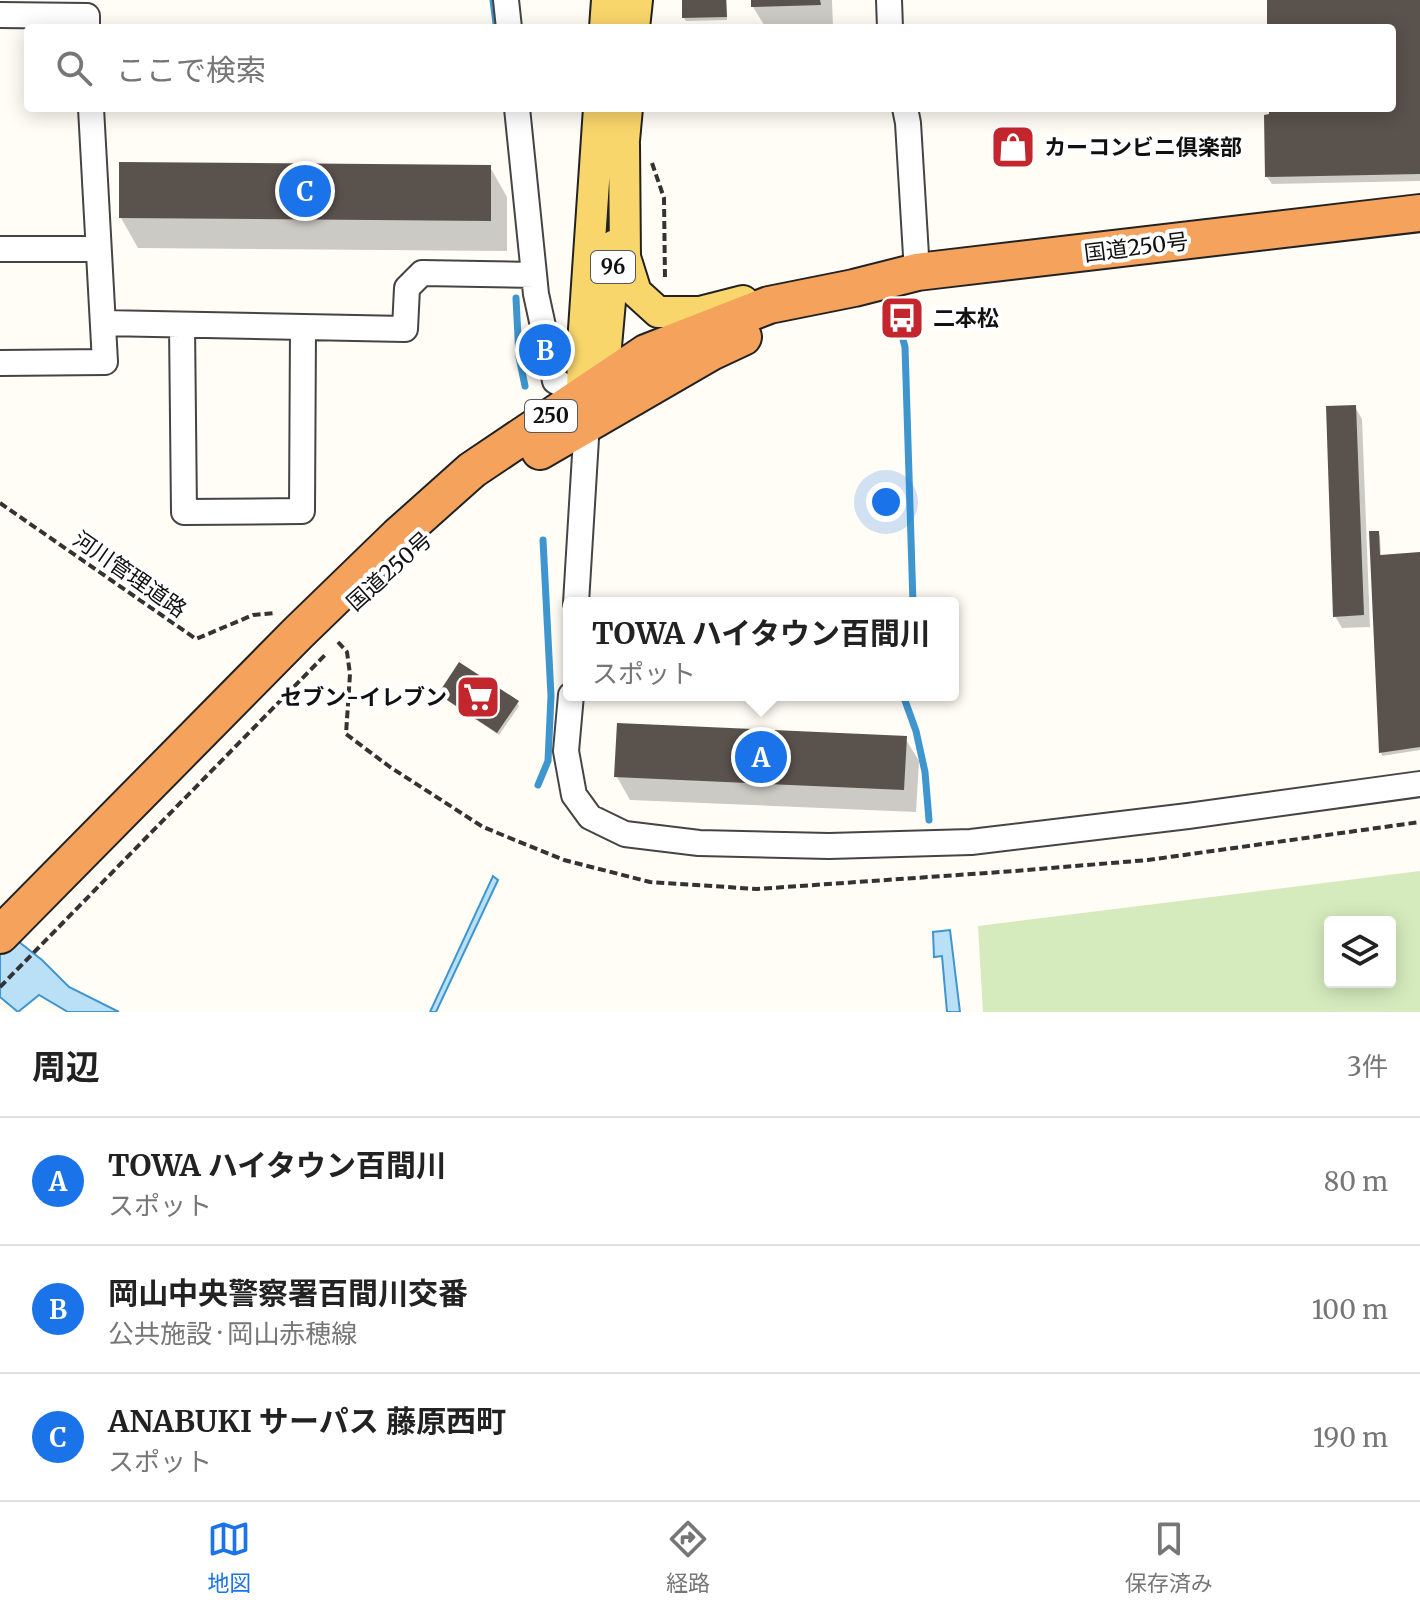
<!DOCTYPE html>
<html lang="ja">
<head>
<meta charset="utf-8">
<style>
	:root { --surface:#fff; --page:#f2f2f2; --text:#222; --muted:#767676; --line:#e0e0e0; --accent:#1a73e8 }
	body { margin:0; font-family:Merriweather,"Noto Sans JP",serif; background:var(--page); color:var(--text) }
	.controls { position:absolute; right:24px; bottom:24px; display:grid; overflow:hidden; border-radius:8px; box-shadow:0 4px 20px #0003 }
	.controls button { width:72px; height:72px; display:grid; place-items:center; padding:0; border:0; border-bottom:2px solid var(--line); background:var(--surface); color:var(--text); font:40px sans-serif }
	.you { position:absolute; left:886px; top:502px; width:28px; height:28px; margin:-20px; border:6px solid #fff; border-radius:50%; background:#1a73e8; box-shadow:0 0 0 12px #1a73e833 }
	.badge { display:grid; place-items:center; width:52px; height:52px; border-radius:50%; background:var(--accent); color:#fff; font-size:26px; font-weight:700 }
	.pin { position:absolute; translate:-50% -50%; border:4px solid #fff; box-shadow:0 2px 8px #0006 }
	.popup { position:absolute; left:563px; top:597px; width:396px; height:104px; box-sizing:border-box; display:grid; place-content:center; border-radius:8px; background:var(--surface); filter:drop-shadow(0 2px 6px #0005); font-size:26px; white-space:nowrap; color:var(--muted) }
	.popup b { font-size:30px; color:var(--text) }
	.popup::after { content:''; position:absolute; left:50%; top:100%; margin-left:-16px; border:16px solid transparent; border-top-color:var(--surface) }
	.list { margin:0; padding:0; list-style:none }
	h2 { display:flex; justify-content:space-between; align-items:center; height:104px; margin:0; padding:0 32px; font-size:34px }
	h2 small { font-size:26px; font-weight:400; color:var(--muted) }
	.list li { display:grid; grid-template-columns:52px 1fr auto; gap:24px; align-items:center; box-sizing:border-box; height:128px; padding:0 32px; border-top:2px solid var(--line) }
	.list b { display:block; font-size:30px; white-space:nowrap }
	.list p { margin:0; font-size:26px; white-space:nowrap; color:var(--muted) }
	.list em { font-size:26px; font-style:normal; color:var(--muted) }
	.icon { flex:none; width:44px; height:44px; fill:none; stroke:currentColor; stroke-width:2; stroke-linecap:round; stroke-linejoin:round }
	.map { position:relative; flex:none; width:1420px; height:1012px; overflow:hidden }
	.search { position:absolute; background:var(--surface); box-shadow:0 4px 20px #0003; left:24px; right:24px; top:24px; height:88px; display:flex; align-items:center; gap:20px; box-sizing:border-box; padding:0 28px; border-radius:8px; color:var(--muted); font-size:30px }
	.sheet { height:488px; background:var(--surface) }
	nav { display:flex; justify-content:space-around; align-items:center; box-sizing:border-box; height:112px; border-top:2px solid var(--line); background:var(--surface); font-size:22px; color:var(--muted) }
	nav a { display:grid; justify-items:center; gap:4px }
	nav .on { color:var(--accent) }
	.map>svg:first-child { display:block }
</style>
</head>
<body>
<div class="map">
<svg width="1420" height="1012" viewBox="0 0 1420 1012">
	<rect width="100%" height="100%" fill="#fffdf5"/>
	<!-- green -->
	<path fill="#d5ebbd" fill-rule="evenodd" d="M1420,871V1012H983L978,926ZM1330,922H1390V982H1330Z"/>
	<!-- water -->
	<path fill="#b9e0f7" stroke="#3f96cf" stroke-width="2" d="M493,876L498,880L436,1012H430Z
		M0,927L42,960L69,987L119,1012H68L39,995L18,1012L0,997Z
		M950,930L960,1012H947L942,956L934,957L933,932Z"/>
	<!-- shadow -->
	<path fill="#0003" d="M684,0H727V20L686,21L684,18Z
		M753,0H832L833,27L766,28L753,7Z
		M1269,0H1420V181L1272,184L1267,177L1271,108H1392V28H1269Z
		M490,167L507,197V251L138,248L121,218Z
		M1355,407L1362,419L1370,627L1342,628L1335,616Z
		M1378,533L1380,536L1381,556L1420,554V750L1382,756L1381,752Z
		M440,694L517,703L519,706L499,735L442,697Z
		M905,738L919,761L916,812L630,800L617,777Z"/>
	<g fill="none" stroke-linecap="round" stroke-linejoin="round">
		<!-- stream -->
		<path stroke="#3f96cf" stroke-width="7" d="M493,0L496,24
			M516,298L519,357L525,386
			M901,332L905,347L913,603
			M903,695L916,731L925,772L929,820
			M538,785L548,761L551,696L543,540"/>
	</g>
	<!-- building -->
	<path fill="#5a524d" d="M682,0H726L727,17L682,18Z
		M751,0H820L821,5L751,7Z
		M1267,0H1420V174L1265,177L1264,115L1269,114V108H1392V28H1267Z
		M119,162L491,165V221L119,218Z
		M1356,405L1364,615L1333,617L1326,406Z
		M1369,531H1379L1380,555L1420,552V747L1379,753Z
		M459,662L519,701L497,733L438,694Z
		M617,723L907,736L904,790L614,777Z"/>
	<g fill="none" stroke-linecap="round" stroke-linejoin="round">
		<!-- minor casing -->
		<g stroke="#444" stroke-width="28">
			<path id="minor" d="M506,0L509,28
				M889,0L890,28
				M0,15L87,16V28
				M517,108L536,294L555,381L582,395
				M905,108L908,123L917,272
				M0,249H98
				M103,323L405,329L407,288L422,273L534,275
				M182,325L184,512L302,511L303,328
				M0,363L105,362L91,108
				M576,603L587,422
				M571,695L566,751L574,795L590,817L625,834L699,843L829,846L971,842L1188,816L1420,784"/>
		</g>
		<!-- major casing -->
		<g stroke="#222" stroke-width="34">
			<path id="major" d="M605,28L607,0
				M634,28L637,0
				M624,144L625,257L636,292L658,312H700L743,301
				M622,162L627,108
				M597,396L603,380L615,245
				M585,412L582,395L583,344L599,108"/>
		</g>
		<!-- highway casing -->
		<g stroke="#222" stroke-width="40">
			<path id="highway" d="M540,451L711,352L743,337
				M0,935L298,633L398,536L472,470L646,353L769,305L854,288L917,272L1420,213"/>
		</g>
		<!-- path -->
		<path stroke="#333" stroke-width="4" stroke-dasharray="8 4" stroke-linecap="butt" d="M652,163L664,198L665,280
			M0,503L196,639L253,615L274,613
			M338,642L347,652L350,674L346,734L390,767L483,827L564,860L650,882L757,889L1015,871L1148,860L1420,822
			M0,987L327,653"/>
		<!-- minor -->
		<use href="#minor" stroke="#fff" stroke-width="24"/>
		<!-- major -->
		<use href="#major" stroke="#f9d66b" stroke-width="30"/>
		<!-- highway -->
		<use href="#highway" stroke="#f5a25d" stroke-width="36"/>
	</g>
	<!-- icons -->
	<defs>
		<g id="shop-square" transform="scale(2.3)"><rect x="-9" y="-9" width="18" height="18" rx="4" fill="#c4262e" stroke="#fff"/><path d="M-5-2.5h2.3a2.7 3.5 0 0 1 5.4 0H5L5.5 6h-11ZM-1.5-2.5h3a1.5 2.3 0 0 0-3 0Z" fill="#fff"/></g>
		<g id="bus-square" transform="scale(2.3)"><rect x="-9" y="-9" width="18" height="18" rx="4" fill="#c4262e" stroke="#fff"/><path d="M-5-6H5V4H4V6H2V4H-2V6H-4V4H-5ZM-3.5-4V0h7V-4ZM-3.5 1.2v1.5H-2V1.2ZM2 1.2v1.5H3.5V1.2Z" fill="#fff"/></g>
		<g id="supermarket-square" transform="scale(2.3)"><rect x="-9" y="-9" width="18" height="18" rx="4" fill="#c4262e" stroke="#fff"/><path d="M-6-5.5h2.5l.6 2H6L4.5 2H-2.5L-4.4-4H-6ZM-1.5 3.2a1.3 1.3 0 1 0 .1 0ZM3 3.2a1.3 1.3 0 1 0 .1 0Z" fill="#fff"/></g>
	</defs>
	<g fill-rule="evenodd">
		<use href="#shop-square" x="1013" y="147"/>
		<use href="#bus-square" x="902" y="318"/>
		<use href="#supermarket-square" x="478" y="697"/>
	</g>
	<g text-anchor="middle" stroke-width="8" stroke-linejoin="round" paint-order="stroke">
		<!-- shield labels -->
		<g fill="#fff" stroke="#585858" stroke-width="2">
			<rect x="591" y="251" width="44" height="32" rx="6"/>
			<rect x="525" y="400" width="52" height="32" rx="6"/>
		</g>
		<g font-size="20" font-weight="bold" fill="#111">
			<text x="613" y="274">96</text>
			<text x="551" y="423">250</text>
		</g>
		<!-- poi labels -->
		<g font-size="22" font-weight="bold" fill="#111" stroke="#fff" text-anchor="start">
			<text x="1044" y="155">カーコンビニ倶楽部</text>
			<text x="933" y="326">二本松</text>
			<text x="447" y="705" text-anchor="end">セブン-イレブン</text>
		</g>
		<!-- street labels -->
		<g font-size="22" fill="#111" stroke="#fff">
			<text transform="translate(1136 247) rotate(-7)" y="8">国道250号</text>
			<text transform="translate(389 571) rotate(-42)" y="8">国道250号</text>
			<text transform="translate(130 574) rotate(35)" y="8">河川管理道路</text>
		</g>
	</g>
</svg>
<div class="controls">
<button><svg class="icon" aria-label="layers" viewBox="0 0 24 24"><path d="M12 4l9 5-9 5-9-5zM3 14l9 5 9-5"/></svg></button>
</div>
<div class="you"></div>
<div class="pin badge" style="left:761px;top:757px">A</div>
<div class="popup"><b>TOWA ハイタウン百間川</b>スポット</div>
<div class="pin badge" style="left:545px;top:350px">B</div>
<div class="pin badge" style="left:305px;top:191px">C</div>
<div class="search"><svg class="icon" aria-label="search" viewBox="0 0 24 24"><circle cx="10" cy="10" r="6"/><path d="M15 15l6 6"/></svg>ここで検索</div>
</div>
<section class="sheet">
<h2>周辺<small>3件</small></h2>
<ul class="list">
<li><span class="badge">A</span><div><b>TOWA ハイタウン百間川</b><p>スポット</p></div><em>80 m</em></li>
<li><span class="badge">B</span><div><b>岡山中央警察署百間川交番</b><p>公共施設 · 岡山赤穂線</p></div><em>100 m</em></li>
<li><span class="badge">C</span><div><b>ANABUKI サーパス 藤原西町</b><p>スポット</p></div><em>190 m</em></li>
</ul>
</section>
<nav>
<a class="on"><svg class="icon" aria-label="map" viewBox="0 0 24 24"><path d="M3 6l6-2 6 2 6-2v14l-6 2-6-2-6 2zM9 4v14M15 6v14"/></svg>地図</a>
<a><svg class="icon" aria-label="directions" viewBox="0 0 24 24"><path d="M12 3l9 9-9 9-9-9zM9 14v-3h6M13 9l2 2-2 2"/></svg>経路</a>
<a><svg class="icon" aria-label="saved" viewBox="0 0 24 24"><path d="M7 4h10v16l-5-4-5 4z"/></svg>保存済み</a>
</nav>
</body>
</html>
